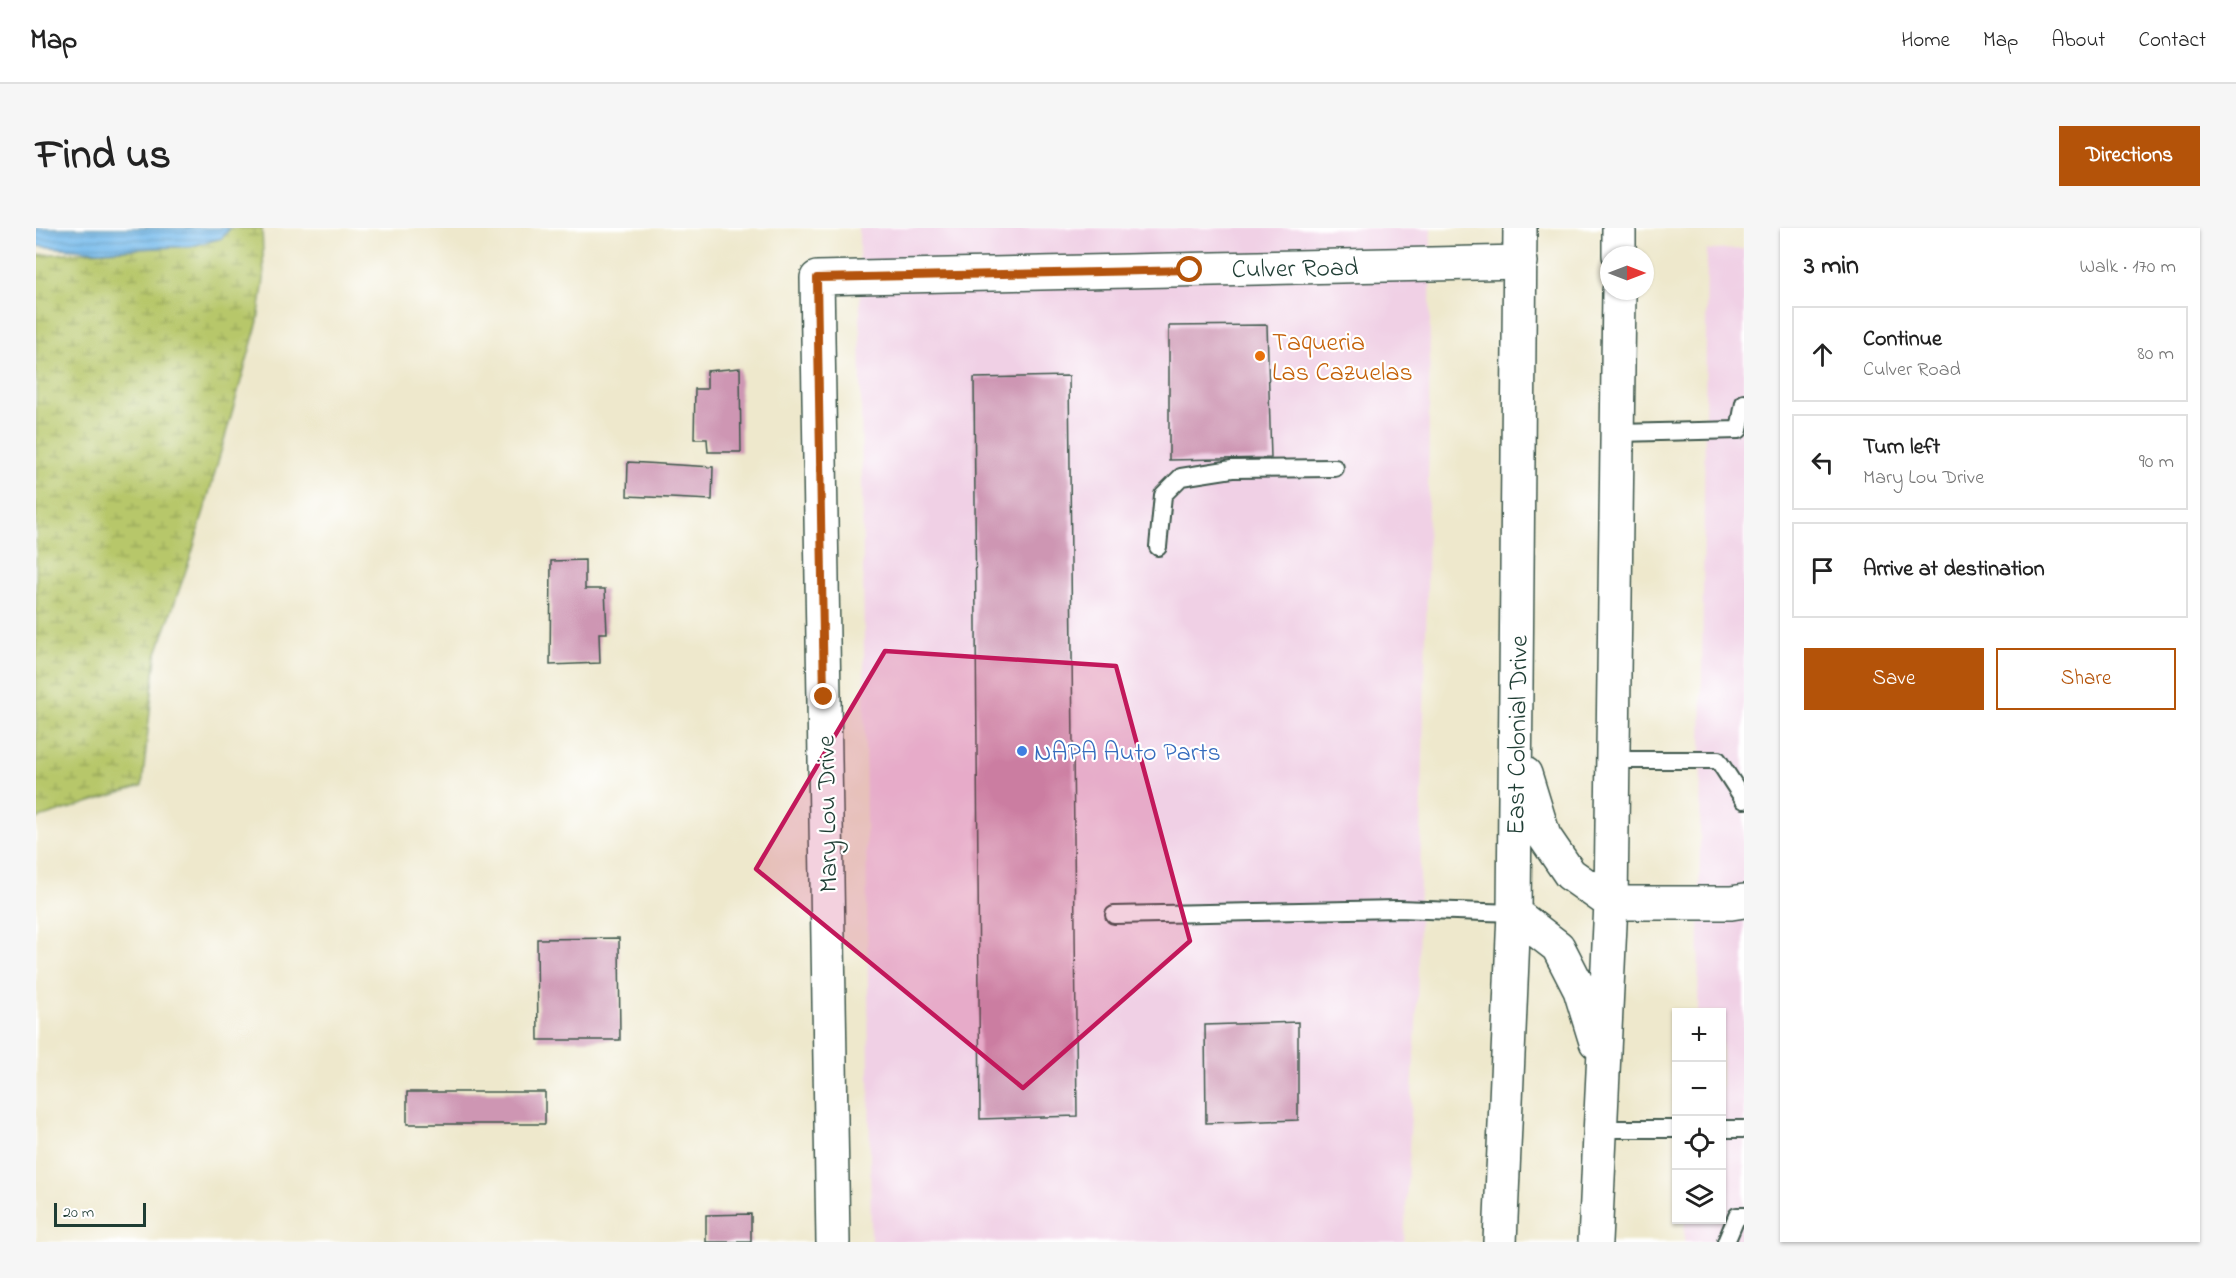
<!DOCTYPE html>
<html lang="en">
<head>
<meta charset="utf-8">
<style>
	:root { --surface:#fff; --page:#f6f6f6; --text:#222; --muted:#767676; --line:#e0e0e0; --accent:#b45309 }
	body { margin:0; font-family:"Indie Flower",sans-serif; background:var(--page); color:var(--text) }
	.controls { position:absolute; right:18px; bottom:18px; display:grid; overflow:hidden; border-radius:0px; box-shadow:0 2px 4px #0004 }
	.controls button { width:54px; height:54px; display:grid; place-items:center; padding:0; border:0; border-bottom:2px solid var(--line); background:var(--surface); color:var(--text); font:30px sans-serif }
	.compass { position:absolute; left:1564px; top:18px; width:54px; height:54px; border-radius:50%; background:var(--surface); box-shadow:0 2px 4px #0004; rotate:90deg }
	.scale { position:absolute; left:18px; bottom:15px; width:92px; box-sizing:border-box; padding-left:6px; border:3px solid #1f3d34; border-top:0; font-size:16px; line-height:21px; white-space:nowrap; color:#1f3d34; -webkit-text-stroke:4px #fff; paint-order:stroke }
	.stop { position:absolute; width:18px; height:18px; margin:-14px; border:4px solid #b45309; border-radius:50%; background:#fff }
	.stop.end { background:#b45309; border-color:#fff; box-shadow:0 2px 6px #0008 }
	.list { margin:0; padding:0; list-style:none }
	h2 { display:flex; justify-content:space-between; align-items:center; height:78px; margin:0; padding:0 24px; font-size:26px }
	h2 small { font-size:20px; font-weight:400; color:var(--muted) }
	.list li { display:grid; grid-template-columns:39px 1fr auto; gap:18px; align-items:center; box-sizing:border-box; height:96px; margin:0 12px 12px; padding:0 12px; border:2px solid var(--line); border-radius:0px }
	.list b { display:block; font-size:22px; white-space:nowrap }
	.list p { margin:0; font-size:20px; white-space:nowrap; color:var(--muted) }
	.list em { font-size:20px; font-style:normal; color:var(--muted) }
	.actions { display:flex; gap:12px; padding:18px 24px }
	.actions a { flex:1; padding:14px 0; border:2px solid var(--accent); border-radius:0px; text-align:center; font-size:21px; color:var(--accent) }
	.actions .main { background:var(--accent); color:#fff }
	.icon { flex:none; width:33px; height:33px; fill:none; stroke:currentColor; stroke-width:2; stroke-linecap:round; stroke-linejoin:round }
	.map { position:relative; flex:none; width:1708px; height:1014px; overflow:hidden; border-radius:0px }
	header { display:flex; align-items:center; gap:36px; box-sizing:border-box; height:84px; padding:0 30px; background:var(--surface); border-bottom:2px solid var(--line) }
	header strong { font-size:28px }
	nav { display:flex; gap:33px; margin-inline-start:auto; font-size:21px }
	.intro { display:flex; align-items:center; justify-content:space-between; box-sizing:border-box; height:144px; padding:0 36px }
	h1 { margin:0; font-size:42px }
	.button { padding:15px 27px; border-radius:0px; background:var(--accent); color:#fff; font-size:21px; font-weight:700 }
	main { display:flex; gap:36px; padding:0 36px }
	aside { flex:1; background:var(--surface); border-radius:0px; box-shadow:0 2px 4px #0004 }
	.map>svg:first-child { display:block }
</style>
</head>
<body>
<header>
<strong>Map</strong>
<nav><a>Home</a><a>Map</a><a>About</a><a>Contact</a></nav>
</header>
<div class="intro"><h1>Find us</h1><a class="button">Directions</a></div>
<main>
<div class="map">
<svg width="1708" height="1014" viewBox="0 0 1708 1014">
	<defs>
		<pattern id="wetland-marsh" width="20" height="14" patternUnits="userSpaceOnUse" patternTransform="scale(1.5)"><rect width="20" height="14" fill="#b7c76a"/><path d="M1 5h8M5 5V1M11 12h8M15 12V8" fill="none" stroke="#94a358"/></pattern>
		<pattern id="water-rules" width="6" height="5" patternUnits="userSpaceOnUse" patternTransform="scale(1.5)"><rect width="6" height="5" fill="#74baeb"/><path d="M0 2.5h6" fill="none" stroke="#5f98bf"/></pattern>
	</defs>
	<rect width="100%" height="100%" fill="#fff"/>
	<filter id="ink" filterUnits="userSpaceOnUse"><feTurbulence type="fractalNoise" baseFrequency=".0167" numOctaves="2"/><feDisplacementMap in="SourceGraphic" scale="12" xChannelSelector="R" yChannelSelector="G"/><feConvolveMatrix kernelMatrix="1 2 1 2 8 2 1 2 1" color-interpolation-filters="sRGB"/></filter>
	<filter id="wash" filterUnits="userSpaceOnUse"><feTurbulence type="fractalNoise" baseFrequency=".008" numOctaves="4" result="noise"/><feDisplacementMap in="SourceGraphic" scale="24" xChannelSelector="R" yChannelSelector="G"/><feGaussianBlur stdDeviation="1.35" result="paint"/><feColorMatrix in="noise" values="0 0 0 0 0 0 0 0 0 0 0 0 0 0 0 0 0 1.4 0 .05"/><feComposite in="paint" operator="in"/></filter>
	<g filter="url(#wash)">
		<rect width="100%" height="100%" fill="#eee8cc"/>
		<!-- built -->
		<path fill="#f0d0e5" d="M823,0H1395L1391,363L1381,778L1368,1014H835Z
			M1708,21V1014H1648L1649,992H1686V784H1662L1671,22Z"/>
		<!-- wetland -->
		<path fill="url(#wetland-marsh)" stroke="#6b824f" stroke-width="1.5" d="M194,0H226L228,51L222,93L156,325L120,428L106,558L0,591V27L156,18L186,10Z"/>
		<!-- water -->
		<path fill="url(#water-rules)" stroke="#4a7c90" stroke-width="1.5" d="M0,0H194L186,10L156,18L62,23L0,18Z"/>
		<g id="blocks">
			<!-- building -->
			<path fill="#ce96b3" d="M1231,97L1235,230L1133,232V98Z
				M704,140L705,224H672L671,211H658L659,161H671V143Z
				M1033,148L1041,888L944,891L938,150Z
				M592,234L677,239L676,272L591,268Z
				M549,332V361H569L571,405H563L564,435L514,437L515,333Z
				M583,710L584,812H502L501,711Z
				M1262,794V892L1170,895L1169,797Z
				M371,864H509V896H371Z
				M715,986V1014H670V987Z"/>
		</g>
	</g>
	<g filter="url(#ink)">
		<use href="#blocks" fill-opacity="0" stroke="#3e574b" stroke-width="1.5"/>
		<g fill="none" stroke-linecap="round" stroke-linejoin="round">
			<!-- service casing -->
			<g stroke="#3e574b" stroke-width="20">
				<path id="service" d="M1583,205L1703,202L1708,175
					M1122,319L1127,267L1145,249L1196,241L1299,240
					M1578,532H1682L1708,572
					M1078,687L1362,681L1478,685
					M1564,901H1640
					M1686,901H1708
					M1690,1014L1701,988H1708"/>
			</g>
			<!-- minor casing -->
			<g stroke="#3e574b" stroke-width="36">
				<path id="minor" d="M1575,675H1695L1708,673
					M797,1014L781,50L1485,34"/>
			</g>
			<!-- trunk casing -->
			<g stroke="#3e574b" stroke-width="36">
				<path id="trunk" d="M1583,0V27
					M1489,546L1508,608L1534,646L1575,675
					M1478,685L1522,719L1544,762L1560,814
					M1464,1014L1478,685L1484,0
					M1559,1014L1575,675L1583,63"/>
			</g>
			<!-- service -->
			<use href="#service" stroke="#fff" stroke-width="16"/>
			<!-- minor -->
			<use href="#minor" stroke="#fff" stroke-width="33"/>
			<!-- trunk -->
			<use href="#trunk" stroke="#fff" stroke-width="33"/>
		</g>
	</g>
	<g fill="none" stroke-linecap="round" stroke-linejoin="round" filter="url(#ink)">
		<!-- route -->
		<path stroke="#b45309" stroke-width="8" d="M788,469L781,50L1154,42"/>
	</g>
	<!-- marked area -->
	<path fill="#c2185b" fill-opacity="0.2" stroke="#c2185b" stroke-width="4.5" stroke-linejoin="round" d="M849,423L1080,438L1154,713L987,860L720,641Z"/>
	<!-- markers -->
	<circle fill="#e8710a" stroke="#fff" stroke-width="2" cx="1224" cy="128" r="6"/>
	<circle fill="#3f7fe0" stroke="#fff" stroke-width="2" cx="986" cy="523" r="6"/>
	<g text-anchor="middle" stroke-width="4.5" stroke-linejoin="round" paint-order="stroke">
		<!-- street labels -->
		<g font-size="26" fill="#1f3d34" stroke="#fff">
			<text transform="translate(1259 39) rotate(-1)" y="9">Culver Road</text>
			<text transform="translate(1480 507) rotate(-89)" y="9">East Colonial Drive</text>
			<text transform="translate(790 586) rotate(-91)" y="9">Mary Lou Drive</text>
		</g>
		<!-- food labels -->
		<g font-size="26" fill="#c56008" stroke="#fff" text-anchor="start">
			<text x="1236" y="122">Taqueria<tspan x="1236" dy="30">Las Cazuelas</tspan></text>
		</g>
		<!-- shop labels -->
		<g font-size="26" fill="#366cbe" stroke="#fff" text-anchor="start">
			<text x="998" y="532">NAPA Auto Parts</text>
		</g>
	</g>
</svg>
<div class="controls">
<button>+</button>
<button>−</button>
<button><svg class="icon" aria-label="locate" viewBox="0 0 24 24"><circle cx="12" cy="12" r="6"/><path d="M12 2v4M12 18v4M2 12h4M18 12h4"/></svg></button>
<button><svg class="icon" aria-label="layers" viewBox="0 0 24 24"><path d="M12 4l9 5-9 5-9-5zM3 14l9 5 9-5"/></svg></button>
</div>
<svg class="compass" viewBox="-18 -18 36 36"><path d="M0-13l5 13h-10z" fill="#e53935"/><path d="M0 13l5-13h-10z" fill="#767676"/></svg>
<div class="scale">20 m</div>
<div class="stop" style="left:1154px;top:42px"></div>
<div class="stop end" style="left:788px;top:469px"></div>
</div>
<aside>
<h2>3 min<small>Walk · 170 m</small></h2>
<ul class="list">
<li><svg class="icon" aria-label="ahead" viewBox="0 0 24 24"><path d="M12 20V5M6 11l6-6 6 6"/></svg><div><b>Continue</b><p>Culver Road</p></div><em>80 m</em></li>
<li><svg class="icon" aria-label="left" viewBox="0 0 24 24"><path d="M17 20v-9H6M10 6l-5 5 5 5"/></svg><div><b>Turn left</b><p>Mary Lou Drive</p></div><em>90 m</em></li>
<li><svg class="icon" aria-label="arrive" viewBox="0 0 24 24"><path d="M6 21V4h12l-3 4 3 4H6"/></svg><div><b>Arrive at destination</b></div></li>
</ul>
<div class="actions"><a class="main">Save</a><a>Share</a></div>
</aside>
</main>
</body>
</html>
